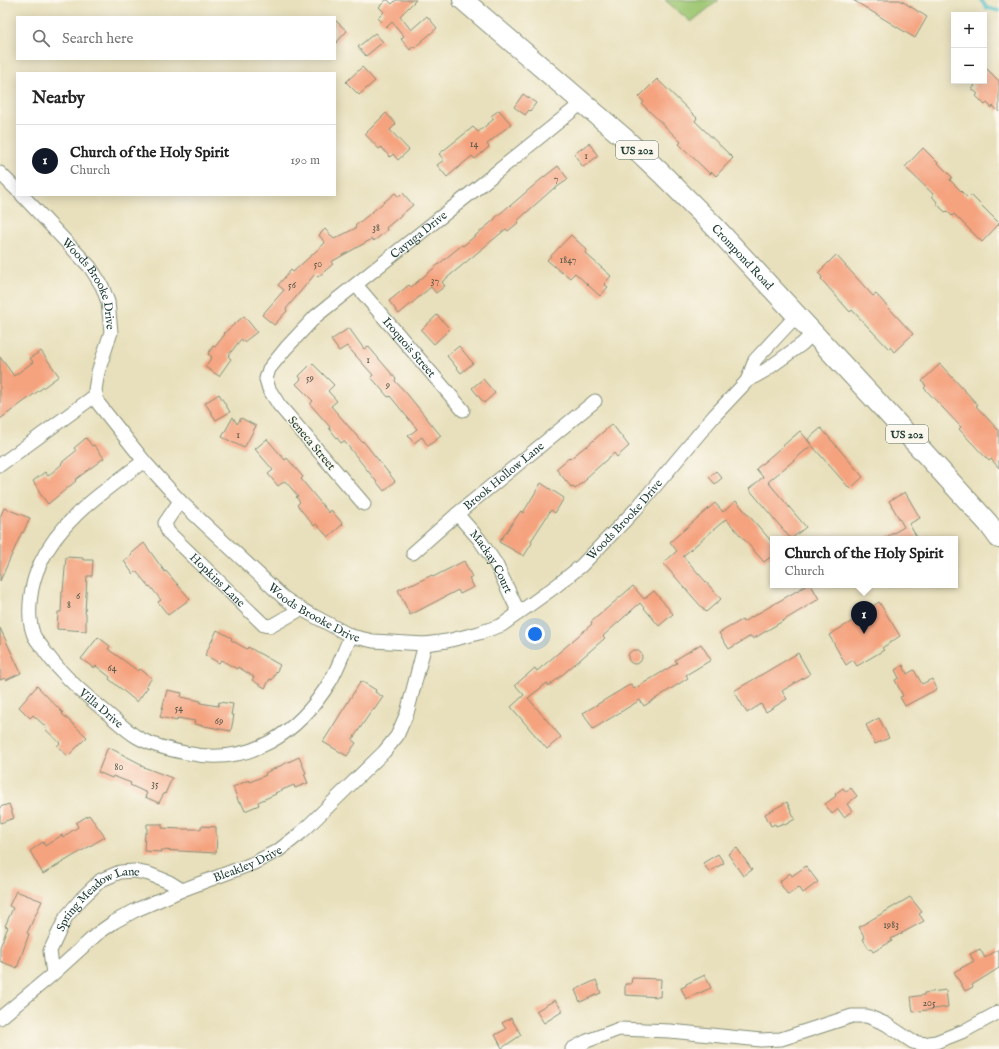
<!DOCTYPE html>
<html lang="en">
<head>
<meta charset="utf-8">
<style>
	:root { --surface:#fff; --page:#f2f2f2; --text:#222; --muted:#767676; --line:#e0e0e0; --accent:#111827 }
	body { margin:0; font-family:"IM FELL English",serif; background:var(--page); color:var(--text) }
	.controls { position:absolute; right:12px; top:12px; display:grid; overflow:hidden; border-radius:0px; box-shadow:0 2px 10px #0003 }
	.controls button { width:36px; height:36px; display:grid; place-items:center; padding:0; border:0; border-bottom:1px solid var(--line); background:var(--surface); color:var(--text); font:20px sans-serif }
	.you { position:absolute; left:535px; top:634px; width:14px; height:14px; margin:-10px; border:3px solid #fff; border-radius:50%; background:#1a73e8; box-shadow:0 0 0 6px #1a73e833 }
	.badge { display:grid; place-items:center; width:26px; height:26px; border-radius:50%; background:var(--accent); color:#fff; font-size:13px; font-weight:700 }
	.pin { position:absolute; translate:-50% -33px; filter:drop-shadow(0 1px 2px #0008) }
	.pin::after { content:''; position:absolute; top:21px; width:14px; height:12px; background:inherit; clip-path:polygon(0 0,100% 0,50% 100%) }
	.popup { position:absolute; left:770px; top:536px; width:188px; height:52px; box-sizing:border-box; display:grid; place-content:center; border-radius:0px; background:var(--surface); filter:drop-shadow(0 1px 3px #0005); font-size:13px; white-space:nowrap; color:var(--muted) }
	.popup b { font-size:15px; color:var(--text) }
	.popup::after { content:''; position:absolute; left:50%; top:100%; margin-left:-8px; border:8px solid transparent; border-top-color:var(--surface) }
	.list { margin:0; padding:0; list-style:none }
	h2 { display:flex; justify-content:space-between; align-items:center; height:52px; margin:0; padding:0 16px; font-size:17px }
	h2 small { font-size:13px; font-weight:400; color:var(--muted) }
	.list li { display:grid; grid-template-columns:26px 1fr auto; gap:12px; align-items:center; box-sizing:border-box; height:72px; padding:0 16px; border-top:1px solid var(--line) }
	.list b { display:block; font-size:15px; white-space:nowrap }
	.list p { margin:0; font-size:13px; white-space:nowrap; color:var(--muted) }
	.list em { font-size:13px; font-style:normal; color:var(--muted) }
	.icon { flex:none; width:22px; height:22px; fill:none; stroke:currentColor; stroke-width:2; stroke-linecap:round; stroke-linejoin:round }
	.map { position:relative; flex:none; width:999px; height:1049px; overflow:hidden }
	.search { position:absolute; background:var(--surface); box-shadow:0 2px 10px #0003; left:16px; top:16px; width:320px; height:44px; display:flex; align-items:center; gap:10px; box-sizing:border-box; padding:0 14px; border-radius:0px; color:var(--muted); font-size:15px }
	.panel { position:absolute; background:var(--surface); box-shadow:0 2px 10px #0003; left:16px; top:72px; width:320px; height:124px; border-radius:0px }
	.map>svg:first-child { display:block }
</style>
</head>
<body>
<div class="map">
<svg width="999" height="1049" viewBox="0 0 999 1049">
	<rect width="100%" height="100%" fill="#fbf7ec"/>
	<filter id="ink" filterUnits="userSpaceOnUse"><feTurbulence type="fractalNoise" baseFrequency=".025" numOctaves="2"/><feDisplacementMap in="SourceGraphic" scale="8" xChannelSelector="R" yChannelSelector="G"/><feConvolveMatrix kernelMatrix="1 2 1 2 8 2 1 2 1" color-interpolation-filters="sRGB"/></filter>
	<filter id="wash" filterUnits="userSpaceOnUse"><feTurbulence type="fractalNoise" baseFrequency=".012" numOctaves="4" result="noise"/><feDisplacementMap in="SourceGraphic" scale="16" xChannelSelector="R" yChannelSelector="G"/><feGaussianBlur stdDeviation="0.9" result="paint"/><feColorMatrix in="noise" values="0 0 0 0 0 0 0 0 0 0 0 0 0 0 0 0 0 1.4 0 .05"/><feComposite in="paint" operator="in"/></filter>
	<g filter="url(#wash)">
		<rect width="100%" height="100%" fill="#e8e0bc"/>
		<!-- green -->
		<path fill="#9fc773" stroke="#5f8254" d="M665,0H719L691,22Z"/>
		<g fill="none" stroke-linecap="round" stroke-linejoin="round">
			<!-- stream -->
			<path stroke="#52c0c8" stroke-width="3.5" d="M981,0L987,8L999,11"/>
		</g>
		<g id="blocks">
			<!-- building -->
			<path fill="#f5a37f" d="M386,0H388L392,4L396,0H416L400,16L411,30L427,16L437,28L414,48L413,46L410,50L401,39L404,36L392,22L387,27L378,18L384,12L379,7Z
				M853,0H900L927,17L915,38Z
				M335,20L347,31L335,44Z
				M375,33L383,42L366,56L358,47Z
				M984,66L999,81V112L993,106L992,108L987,103L985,105L976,96L978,94L972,89L975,86L969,81H984Z
				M362,67L375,81L359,95L346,82Z
				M657,79L697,118L695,121L733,158L716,176L712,172L710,174L679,144L681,142L642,104L644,102L639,97Z
				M523,94L536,103L530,111L529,110L525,115L514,107Z
				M499,110L511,124L487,144L489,147L475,159L472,156L447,177L437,165L444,160L439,154L473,127L478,132L494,119L491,116Z
				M386,113L396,124L390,130L409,150L398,160L393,154L390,157L381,147L379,149L365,134Z
				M589,143L598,156L583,167L574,154Z
				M923,148L952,177L950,180L968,198L971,195L999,223V224L982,242L954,214L952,216L947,211L945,212L936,203L937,202L932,196L934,195L905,167Z
				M558,166L568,179L566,181L554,189V188L517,221L519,222L508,231L506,229L442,282L445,286L436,293L431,287L399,314L389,301L409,285L411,287L462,245L463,246L495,219V218L510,205V206L539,181Z
				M395,193L399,197L403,193L413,205L386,228L387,230L374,241L372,239L331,262L333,264L318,277L315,274L286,309L287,311L274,325L262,315L284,290L278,285L291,270L293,272L325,243L319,235L325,229L334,239L356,228L355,226Z
				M571,235L587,250L585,253L611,276L604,284L608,287L600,296L575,273L570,278L563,272L562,273L547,260Z
				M836,255L873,296L876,294L913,334L894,352L890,347L889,349L852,310L850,312L821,279L822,277L818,273Z
				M437,315L450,329L434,344L421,330Z
				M244,316L257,332L244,342L241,339L228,356L231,359L219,376L205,367L212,357L208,354L213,346L215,347L225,334L224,333Z
				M349,328L364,349L368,346L396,379L395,381L408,395L441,436L428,446L422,437L414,443L408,436L417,429L390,396L388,397L371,377L373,375L347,346L339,351L331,340Z
				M459,346L473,363L461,373L447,356Z
				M41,351L59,376L0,419V357L14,376L33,362L30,358Z
				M312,363L334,385L328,391L337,401L331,406L362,442L363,441L395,481L384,491L344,441L341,443L329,428L330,427L310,404L313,401L296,384L301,379L299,376Z
				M940,364L978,405L976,406L999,431V468L991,459L989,461L970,441L959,429L961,427L924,388L926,386L922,381Z
				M483,379L495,393L484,403L472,388Z
				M219,394L230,412L216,420L205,403Z
				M233,417L237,424L241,418L256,426L244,448L222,437Z
				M612,424L629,446L617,457L614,453L586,478L587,479L575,489L572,486L571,487L556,469L569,458L570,459L586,446V447Z
				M821,428L863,477L850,489L807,440Z
				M800,431L812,445L768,482L806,527L791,539L749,489L763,477L756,469Z
				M86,438L92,446L94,445L104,458L75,480L76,481L48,504L38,491L39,490L33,481L45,472L48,476L62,464L61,463L76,451L74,448Z
				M267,439L285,460L287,458L303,477L301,479L329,513L331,510L343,524L328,537L316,524L314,526L297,505L300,502L296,497L298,496L285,481L278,486L268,474L273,470L255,449Z
				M716,471L722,478L715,484L709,477Z
				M541,483L564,498L555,513L551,510L531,541L532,543L524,556L499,542L521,511L523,513Z
				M905,492L920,518L909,524L918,539H883L904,527L889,501Z
				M736,501L773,543V555L764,562L726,519L683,556L721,599L706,612L663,563L677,551L670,542L715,503L723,512Z
				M4,508L30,518L23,533L22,532L0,581V517Z
				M144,543L165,572L166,571L190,599L168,615L158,602L161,600L150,586L149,587L136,571L133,574L124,561L132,555L131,554Z
				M66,557L83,558V560H93L92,576H87L85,613H86V631L57,629L58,612H61L62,592H63Z
				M464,561L472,577L469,578L474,587L460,594L458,590L410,615L398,590L413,583L414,584L432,575L433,577Z
				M807,585H811L819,599L753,639L751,636L729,649L719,633L742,620L743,622Z
				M633,586L644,599L654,591L673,614L659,626L640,603L603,636L605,638L582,658L549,686L547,683L528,698L561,737L547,749L511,707L524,695L515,685L535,668L537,671L570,643L592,624L591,622Z
				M879,602L900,636L882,648L884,650L857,666L853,660L846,665L829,635L871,610L870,608Z
				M0,628L21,673L6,680L5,678L0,680Z
				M217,630L232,638L231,640L247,649L248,647L280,665L272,680L270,679L265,688L252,680L254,677L238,667L237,669L221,660L219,663L205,655Z
				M98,637L110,646L108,649L138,671L140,669L152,678L146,686L148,687L137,702L109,679L110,677L96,666L94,668L81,659Z
				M701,644L711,660L686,675L688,678L644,706L640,700L593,729L583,713L631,684L634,689L677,663L675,660Z
				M628 657a7 7 0 1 1 14 0a7 7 0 1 1-14 0Z
				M798,653L810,674L782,691L787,699L766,712L761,704L747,713L734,691Z
				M903,665L907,674L914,670L922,684L932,679L937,689L905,706L900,697L903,696L895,680L899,678L895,670Z
				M361,681L376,690L375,692L383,697L374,710L373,709L352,740L356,743L347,756L323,742Z
				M37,686L63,713L62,714L87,737L68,756L57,746L60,743L45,729L46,727L33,715L30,718L19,707Z
				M167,690L182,693L181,697L201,701L200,703L218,706L219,702L233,704L231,715H234L231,731L194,724L195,721L177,718V721L160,717Z
				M879,718L889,738L875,744L866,725Z
				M108,747L141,764V766L172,778L165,794L164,793L159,803L145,797L147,793L130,785L131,783L113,776L112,778L98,772Z
				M299,757L306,773L304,774L308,783L295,788L294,785L275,793L276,794L258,802L259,805L245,811L241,802L239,803L233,787L249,780L250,782L266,775L265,773Z
				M843,788L846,792L851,788L857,796L847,804L852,811L844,817L838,809L832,814L825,804L836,796L835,794Z
				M787,802L795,819L785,825L784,823L776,826L775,824L771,826L765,814Z
				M9,804L14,818L0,823V807Z
				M89,815L105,837L43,874L30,851L43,842L45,846L62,835L63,837L78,827L76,823Z
				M147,824H162V828L181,829H201V826L216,827V836H217L216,853L161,850V852L144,851L145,833H147Z
				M737,848L752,870L743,876L728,854Z
				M718,854L724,863L709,872L703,863Z
				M806,866L818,882L803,893L799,887L788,895L779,882L790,873L792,876Z
				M16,891L42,901L27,933L29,934L17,968L0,961V947L8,927L5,926L13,908L9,906Z
				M910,897L922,912L919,914L924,921L891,939L892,941L873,952L871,948L869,949L863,939L865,938L859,927Z
				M980,949L985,958L999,949V968L972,985L973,987L965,991L954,972L974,961L970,954Z
				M705,975L711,988L686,999L681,988L686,986V984Z
				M632,978L661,979L660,997L625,995V984H631Z
				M596,980L601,993L580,1002L575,990Z
				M946,990L948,1007L913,1012L911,997L924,995V993Z
				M555,1000L563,1011L544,1023L536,1011Z
				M511,1018L521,1035L502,1048L495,1035L506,1029L502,1023Z"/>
		</g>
	</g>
	<g filter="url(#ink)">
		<use href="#blocks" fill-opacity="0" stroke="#848e78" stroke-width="1"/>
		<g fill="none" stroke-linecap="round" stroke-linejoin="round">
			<!-- minor casing -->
			<g stroke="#848e78" stroke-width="15">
				<g id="minor">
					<path d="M0,173L17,190"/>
					<path id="s1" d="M22,195L90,267L102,286L108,302L111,332L98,372L95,390L98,403L144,461L180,501L284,598L301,609L351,636L373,641L425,644L447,641L479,633L502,625L556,586L581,566L636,509L714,416L747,381L766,370L802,344L813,333"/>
					<path id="s2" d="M356,285L463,410"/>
					<path d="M747,381L755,360L797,315"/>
					<path id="s3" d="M144,461C106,490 60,519 40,564C31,583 26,613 33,633C34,638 39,643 42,647C57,670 78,689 100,707C111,716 125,730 137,737C151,745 171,750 186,753C250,767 299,733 331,680C339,666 344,650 351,636"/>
					<path d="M0,465L96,395"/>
					<path id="s4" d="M180,501L165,523L168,532L264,625L271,626L301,609"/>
					<path id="s5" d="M364,504L279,405L269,389L266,379L269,369L286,348L316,316L466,197L583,102"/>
					<path id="s6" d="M457,514L479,539L496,564L519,613"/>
					<path id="s7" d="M413,553L457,514L595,401"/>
					<path id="s8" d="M53,974L50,951L66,917L82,898L101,880L120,872L134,871L149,874L169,882L182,890"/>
					<path id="s9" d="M0,1018L53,974L97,934L114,922L136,910L182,890L254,863L279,850L302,832L384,752L397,736L407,713L425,644"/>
					<path d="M572,1049L587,1041L619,1029L670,1031L761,1040L781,1039L852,1016H867L886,1024L913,1042L924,1044L936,1042L964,1031L999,1012"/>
				</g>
			</g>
			<!-- primary casing -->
			<g stroke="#848e78" stroke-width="22">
				<g id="primary">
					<path id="s10" d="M463,0L623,137L662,174L714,226L920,448L988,523L999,538"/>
				</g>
			</g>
			<!-- minor -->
			<use href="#minor" stroke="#fff" stroke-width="13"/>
			<!-- primary -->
			<use href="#primary" stroke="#fff" stroke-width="20"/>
		</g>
	</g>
	<g text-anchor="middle" stroke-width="3" stroke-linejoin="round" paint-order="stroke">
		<!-- number labels -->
		<g font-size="10" fill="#545647">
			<text x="474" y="147">14</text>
			<text x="586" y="159">1</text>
			<text x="556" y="182">7</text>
			<text x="376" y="231">38</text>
			<text x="568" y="263">1847</text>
			<text x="318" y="267">50</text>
			<text x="435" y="284">37</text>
			<text x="292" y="288">56</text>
			<text x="368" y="363">1</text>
			<text x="310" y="381">59</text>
			<text x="388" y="388">9</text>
			<text x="238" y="438">1</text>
			<text x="78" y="599">6</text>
			<text x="69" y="608">8</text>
			<text x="112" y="671">64</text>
			<text x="179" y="711">54</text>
			<text x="219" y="724">69</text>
			<text x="119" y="770">80</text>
			<text x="155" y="787">35</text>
			<text x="891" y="928">1983</text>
			<text x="929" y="1006">205</text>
		</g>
		<!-- shield labels -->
		<g fill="#fbf7ec" stroke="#61756b" stroke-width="1">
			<rect x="616" y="141" width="42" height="18" rx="3"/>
			<rect x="886" y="425" width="42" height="18" rx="3"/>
		</g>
		<g font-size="11" font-weight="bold" fill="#1f3d34">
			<text x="637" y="154">US 202</text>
			<text x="907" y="438">US 202</text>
		</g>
		<!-- street labels -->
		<g font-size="12" fill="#1f3d34" stroke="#fbf7ec">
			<text dy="4" stroke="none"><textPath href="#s5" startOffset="372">Cayuga Drive</textPath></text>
			<text dy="4" stroke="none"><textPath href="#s10" startOffset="380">Crompond Road</textPath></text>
			<text dy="4" stroke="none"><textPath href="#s1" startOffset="114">Woods Brooke Drive</textPath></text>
			<text dy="4" stroke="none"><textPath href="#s2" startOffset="82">Iroquois Street</textPath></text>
			<text transform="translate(312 443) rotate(50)" y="4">Seneca Street</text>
			<text dy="4" stroke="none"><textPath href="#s7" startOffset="119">Brook Hollow Lane</textPath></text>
			<text dy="4" stroke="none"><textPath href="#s1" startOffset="906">Woods Brooke Drive</textPath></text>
			<text dy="4" stroke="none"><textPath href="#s6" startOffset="59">Mackay Court</textPath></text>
			<text dy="4" stroke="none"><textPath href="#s4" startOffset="105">Hopkins Lane</textPath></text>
			<text dy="4" stroke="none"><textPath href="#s1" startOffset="546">Woods Brooke Drive</textPath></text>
			<text dy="4" stroke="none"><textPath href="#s3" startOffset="321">Villa Drive</textPath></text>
			<text dy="4" stroke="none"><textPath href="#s9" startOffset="295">Bleakley Drive</textPath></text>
			<text dy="4" stroke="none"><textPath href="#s8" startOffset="99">Spring Meadow Lane</textPath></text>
		</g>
	</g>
</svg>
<div class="controls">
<button>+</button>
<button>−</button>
</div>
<div class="you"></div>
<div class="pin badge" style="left:864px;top:634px">1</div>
<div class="popup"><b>Church of the Holy Spirit</b>Church</div>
<div class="search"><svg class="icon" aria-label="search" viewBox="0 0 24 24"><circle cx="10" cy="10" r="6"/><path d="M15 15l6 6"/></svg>Search here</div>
<section class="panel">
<h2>Nearby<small></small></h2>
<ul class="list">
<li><span class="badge">1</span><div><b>Church of the Holy Spirit</b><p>Church</p></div><em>190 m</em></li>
</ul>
</section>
</div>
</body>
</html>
